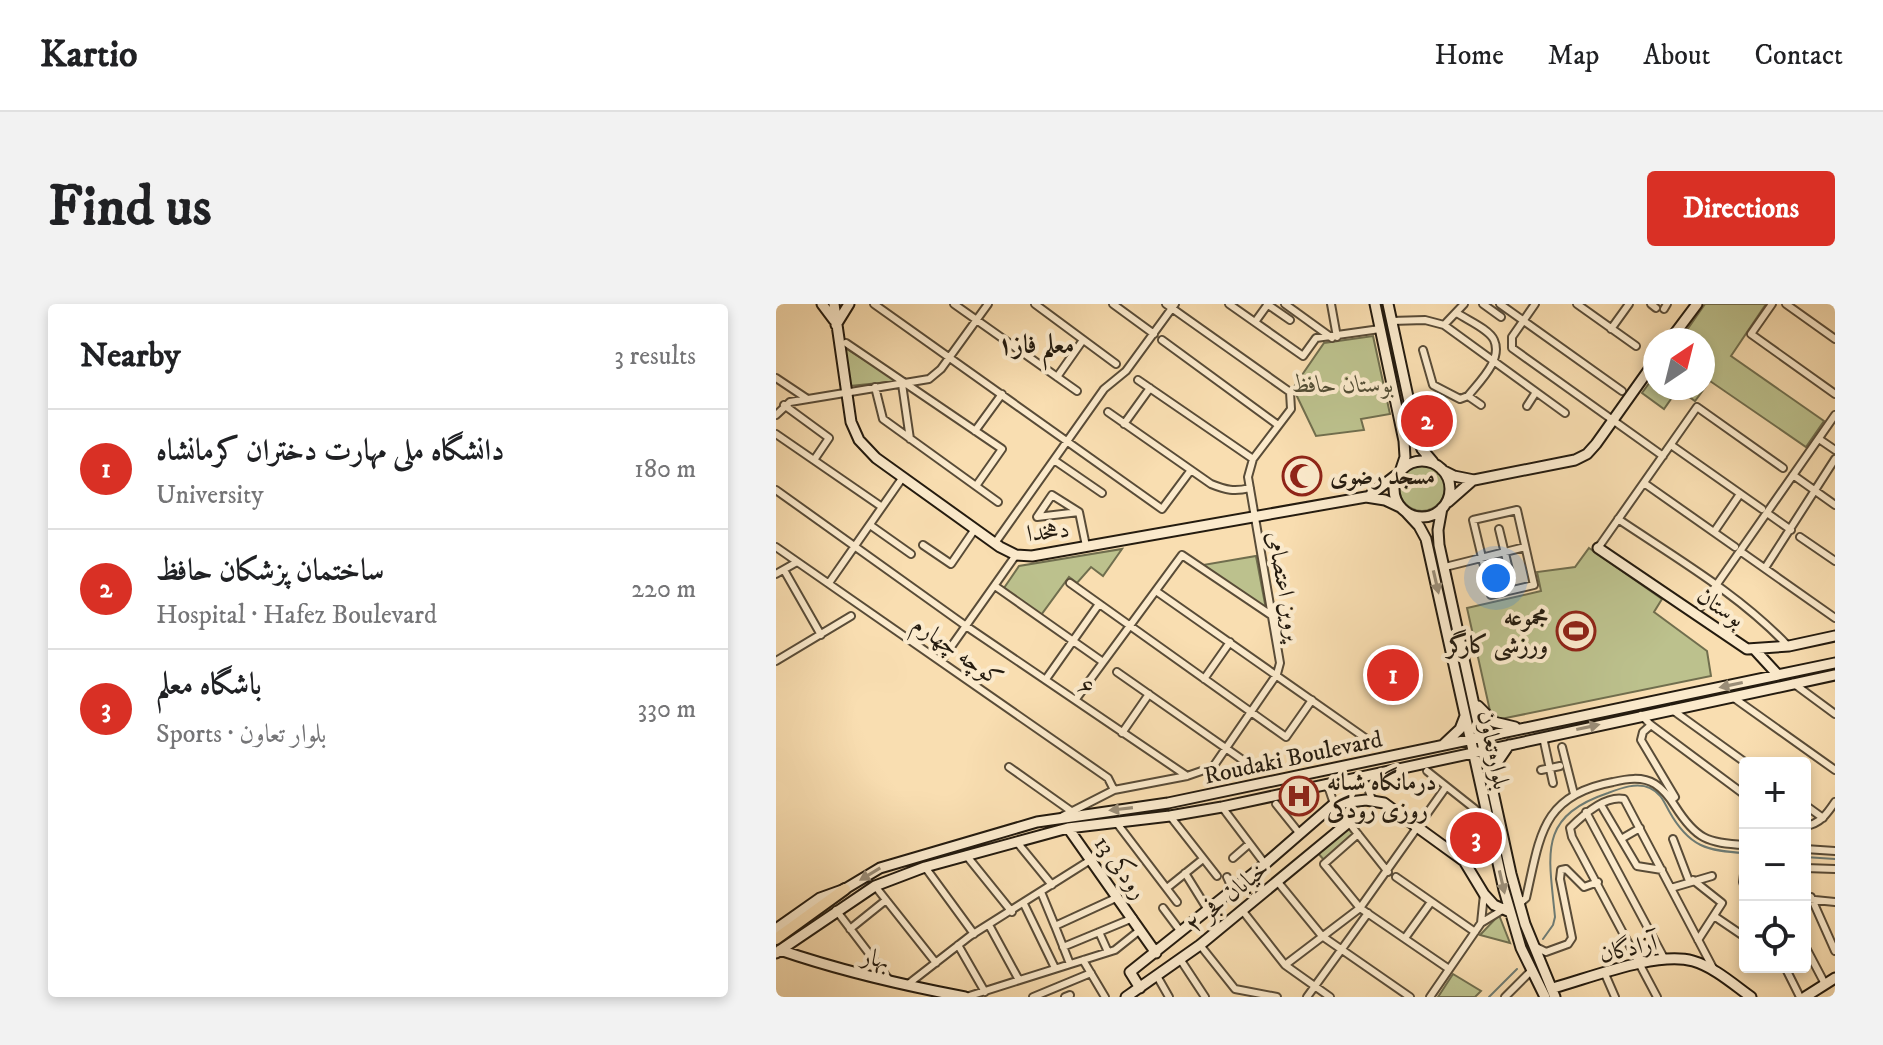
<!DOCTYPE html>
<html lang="en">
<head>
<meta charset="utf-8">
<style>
	:root { --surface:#fff; --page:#f2f2f2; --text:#202124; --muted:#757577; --line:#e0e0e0; --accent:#d93025 }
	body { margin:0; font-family:"IM FELL DW Pica",Amiri,serif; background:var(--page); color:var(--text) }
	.controls { position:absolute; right:24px; bottom:24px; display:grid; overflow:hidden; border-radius:8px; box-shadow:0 4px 12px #0003 }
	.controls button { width:72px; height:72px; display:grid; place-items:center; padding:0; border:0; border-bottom:2px solid var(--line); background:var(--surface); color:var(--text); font:40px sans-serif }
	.compass { position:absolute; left:867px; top:24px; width:72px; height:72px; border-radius:50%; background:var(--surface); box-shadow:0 4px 12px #0003; rotate:35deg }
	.you { position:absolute; left:720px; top:274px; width:28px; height:28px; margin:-20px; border:6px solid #fff; border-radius:50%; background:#1a73e8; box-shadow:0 0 0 12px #1a73e833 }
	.badge { display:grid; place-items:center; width:52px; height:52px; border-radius:50%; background:var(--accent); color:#fff; font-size:26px; font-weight:700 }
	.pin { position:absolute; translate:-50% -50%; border:4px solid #fff; box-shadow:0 2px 8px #0006 }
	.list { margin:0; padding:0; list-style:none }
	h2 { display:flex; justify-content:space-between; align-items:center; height:104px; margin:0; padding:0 32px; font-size:34px }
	h2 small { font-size:26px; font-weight:400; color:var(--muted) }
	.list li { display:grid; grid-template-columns:52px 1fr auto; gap:24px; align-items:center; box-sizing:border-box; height:120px; padding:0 32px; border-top:2px solid var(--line) }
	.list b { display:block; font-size:30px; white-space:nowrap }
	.list p { margin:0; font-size:26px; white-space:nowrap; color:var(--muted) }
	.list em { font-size:26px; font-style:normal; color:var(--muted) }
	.icon { flex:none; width:44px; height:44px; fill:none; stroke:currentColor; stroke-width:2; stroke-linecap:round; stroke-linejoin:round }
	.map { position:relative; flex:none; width:1059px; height:693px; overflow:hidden; border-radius:8px }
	header { display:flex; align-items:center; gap:48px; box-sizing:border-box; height:112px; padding:0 40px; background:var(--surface); border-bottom:2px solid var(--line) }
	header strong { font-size:38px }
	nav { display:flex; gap:44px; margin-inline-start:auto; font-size:28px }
	.intro { display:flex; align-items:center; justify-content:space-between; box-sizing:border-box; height:192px; padding:0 48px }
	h1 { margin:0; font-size:56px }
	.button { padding:20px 36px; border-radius:8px; background:var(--accent); color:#fff; font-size:28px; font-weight:700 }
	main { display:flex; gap:48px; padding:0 48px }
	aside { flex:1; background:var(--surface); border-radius:8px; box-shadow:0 4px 12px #0003 }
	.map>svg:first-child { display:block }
</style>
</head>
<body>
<header>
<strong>Kartio</strong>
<nav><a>Home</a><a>Map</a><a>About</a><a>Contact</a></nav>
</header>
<div class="intro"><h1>Find us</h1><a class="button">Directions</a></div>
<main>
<aside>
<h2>Nearby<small>3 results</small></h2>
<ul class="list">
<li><span class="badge">1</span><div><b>دانشگاه ملی مهارت دختران کرمانشاه</b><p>University</p></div><em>180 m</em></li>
<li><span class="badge">2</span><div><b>ساختمان پزشکان حافظ</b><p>Hospital · Hafez Boulevard</p></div><em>220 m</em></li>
<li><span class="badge">3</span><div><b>باشگاه معلم</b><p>Sports · بلوار تعاون</p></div><em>330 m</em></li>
</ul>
</aside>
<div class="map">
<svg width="1059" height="693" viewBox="0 0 1059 693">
	<rect width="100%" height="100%" fill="#f9deb1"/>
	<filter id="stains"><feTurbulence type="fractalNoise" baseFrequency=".0025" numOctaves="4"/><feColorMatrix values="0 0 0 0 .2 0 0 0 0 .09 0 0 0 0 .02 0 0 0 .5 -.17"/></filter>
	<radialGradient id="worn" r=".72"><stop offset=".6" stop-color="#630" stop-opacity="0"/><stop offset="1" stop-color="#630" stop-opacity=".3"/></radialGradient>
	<!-- green -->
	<path fill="#bcc18d" stroke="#706e4e" stroke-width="2" d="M929,0H990L955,52L1048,117L1030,143L934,77L919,97L902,85L888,105L866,89L879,71V84H927V36H904Z
		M597,32L614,110L585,115L588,126L540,132L517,84L548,39Z
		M69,44L122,77L74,82Z
		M623 184a23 23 0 1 1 46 0a23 23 0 1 1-46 0Z
		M813,244L886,295L878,308L931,347L935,372L725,415L714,407L691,304L765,287L761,268L799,263Z
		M346,245L327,272L315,263L301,279L293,273L265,311L228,284L243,262Z
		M480,252L490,305L427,261Z
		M573,521L580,529L548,556L541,548Z
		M723,611L734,639L704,631Z
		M677,670L705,687L699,693H662Z"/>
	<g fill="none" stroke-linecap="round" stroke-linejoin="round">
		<!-- stream -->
		<path stroke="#6e7b73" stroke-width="2" d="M1029,553L1059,555
			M767,635L777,621L779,613C773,550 761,513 832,489C845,484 861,478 874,484C885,489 888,498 893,507C913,543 931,547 969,549
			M713,693L741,665"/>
		<!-- street casing -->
		<g stroke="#594c38" stroke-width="10">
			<path id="street" d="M98,0L386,205L415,166
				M178,0L301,87
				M259,0L340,60
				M337,0L378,30
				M453,0L527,52L540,34L604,25
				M491,0L514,16
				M509,0L556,34
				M555,0L561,33
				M707,0L725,13
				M724,0L846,87
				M759,0L736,33V44L887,152
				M801,0L860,42
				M875,0L880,4
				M996,0L975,30L1059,90
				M1010,0L1059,35
				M888,5L891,0
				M681,9C691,16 713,25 718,36C727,56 703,78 692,92
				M615,17L649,16L668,21L789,109
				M479,18L492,0
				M668,21L688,0
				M835,25L853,0
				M386,36L502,121
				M70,39L226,145L200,182
				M647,46L657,81L684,95L692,92L705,101
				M281,73L307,36
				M0,74L30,94
				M362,76L477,155
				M126,80L134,135
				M99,83L107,115L222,198
				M8,101L53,134L38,156
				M751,102L760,88
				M332,108L435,180C450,186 458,188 474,184
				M0,111L14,98L153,75L165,65L212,0
				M348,120L374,84
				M199,127L226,90
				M0,130L106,203
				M1043,135L1059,146
				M895,141L986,205
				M278,156L326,189
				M1017,171L1059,201
				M868,179L959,243
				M0,186L190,322L411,472
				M741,206L758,281L715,291L697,216Z
				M303,208L261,213L276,191L303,208L310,242
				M991,209L1015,226
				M842,215C900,254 964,291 1012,342
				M94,221L135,250
				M723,225L735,274
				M938,228L964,190
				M1024,233L1059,257
				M219,239L328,85L350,67L399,0
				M147,241L175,260L199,225
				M0,243L332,474L338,486
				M822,244L921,103L1007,164
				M964,247L1059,314
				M669,263L749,243
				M989,264L1059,155
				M8,266L45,331
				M0,270L21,258
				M53,279L127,173
				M294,279L510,433L536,396
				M219,282L327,358
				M380,287L595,438
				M925,303L1059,111
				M0,357L75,312
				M165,357L240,251
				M341,368L481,466
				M270,375L323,300
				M428,375L454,338
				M1017,379L1059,410
				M958,394L1059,466
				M300,395L406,251L495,311
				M895,405L970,459
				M865,411L875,421L969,491
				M875,421L867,428L865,436L899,493L895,496
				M346,429L373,390
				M767,433L777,479
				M786,443L798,490
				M233,463L295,507
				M765,466L784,462
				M651,467L699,505
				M551,479L558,500L612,568
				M591,481L596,496
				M500,500L524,530
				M825,501L861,562L886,566
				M1029,501L1047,514
				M446,503L489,560
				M810,508L888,654
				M287,512L338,486L411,472L437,463L501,370L504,359L472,173L477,155L515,105L514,88L390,0
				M394,512L441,572
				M340,518L401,598
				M1029,522C1044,520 1051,510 1059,498
				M582,530L548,560L584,604L673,665
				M845,535L864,524
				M897,535L913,577
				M240,537L276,581
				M1029,545L1059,547
				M190,551L236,608
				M457,554L473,540
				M969,562L967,578L969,584
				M149,563L198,630
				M1029,564L1059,565
				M409,569L432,606
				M451,573L457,586
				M620,573L699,628
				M917,576L946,599L922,636
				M501,577L546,632L634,693
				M99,582L160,659
				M391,584L427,555
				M895,584L936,572
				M265,588L279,622L342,593
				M708,590L705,619L728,605
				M1035,593L1059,647
				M1029,595L1059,598
				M744,599L750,594C764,533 765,491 837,478C850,475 866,472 879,480C887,485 894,494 899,502C920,535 931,539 969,541
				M248,600L279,664
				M387,604L405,628
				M60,606L114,677
				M466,606L509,661L554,693
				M938,612L969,633
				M213,621L243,676
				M279,622L294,660
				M74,625L110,596
				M323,628L332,648
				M629,634L655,598
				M182,641L209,688
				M424,641L459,685L501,693
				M1029,642L1049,680
				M287,643L357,614
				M760,643L770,648L792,640L796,634L784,575L785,566L790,565L808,583L822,578
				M404,655L429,693
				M307,656L329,693
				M509,661L584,604L670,483
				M1009,663L1024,693
				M829,670L839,693
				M381,672L393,693
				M131,681L194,632L316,555
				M190,693L339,646L364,626
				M257,693L315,669
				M289,693L294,691
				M531,693L592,609
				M654,693L705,619
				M729,693L756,666
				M881,693L796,533L794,524C807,511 829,491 848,495L938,666"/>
		</g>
		<!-- secondary casing -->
		<g stroke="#241b0f" stroke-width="13">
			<path id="secondary" d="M46,0L58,16
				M58,0L75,118L83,136L100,154L224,243L240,251L256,252L590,193L609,196L624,203
				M599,0L628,137L629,153L625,165
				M612,0L640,130L646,145L657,158
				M60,21L73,0
				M894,36L921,0
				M618 185a28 28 0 1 1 56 0a28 28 0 1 1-56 0Z
				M666,166L678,172L698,176L799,156L811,150L820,140L879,57
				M593,192L619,172
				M672,198L697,176
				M666,204L662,226L663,241L735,570L749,620L779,693
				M630,208L643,222L650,235L728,586L745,644L769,693
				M822,244L971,345L1013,342L1059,332
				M979,346L1002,371
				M702,402L718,418L739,423
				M667,441L684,425L689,412
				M714,469L733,441
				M292,524L380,649
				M0,625L44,594L69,585L104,564L261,518L392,499L1059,359
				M4,646C65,667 126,681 189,693
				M0,649L99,582L149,563L292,524L394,512L446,503L1059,371
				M364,684L354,668L489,560L558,500L590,496L608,499L688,557L708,590L718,601L734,608
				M777,684C814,674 880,647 917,657C938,663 957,680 975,693
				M350,693L424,641L573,518
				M1029,693L1059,674"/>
		</g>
		<!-- primary casing -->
		<g stroke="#241b0f" stroke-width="14">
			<path id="primary" d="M0,635L69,585"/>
		</g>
		<!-- street -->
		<use href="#street" stroke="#fbeacc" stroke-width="6"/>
		<!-- secondary -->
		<use href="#secondary" stroke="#fbeacc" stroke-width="9"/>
		<!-- primary -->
		<use href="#primary" stroke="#f9deb1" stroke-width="10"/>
	</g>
	<!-- one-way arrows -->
	<defs><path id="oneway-solid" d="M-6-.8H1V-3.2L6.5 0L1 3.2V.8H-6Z" transform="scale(2)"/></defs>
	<g fill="#9a8d77">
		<use href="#oneway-solid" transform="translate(660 278) rotate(77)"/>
		<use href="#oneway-solid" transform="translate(955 381) rotate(168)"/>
		<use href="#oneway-solid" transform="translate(812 423) rotate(-12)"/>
		<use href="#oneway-solid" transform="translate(345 505) rotate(173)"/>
		<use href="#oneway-solid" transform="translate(94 570) rotate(149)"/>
		<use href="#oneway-solid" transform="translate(726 578) rotate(77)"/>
	</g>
	<!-- icons -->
	<defs>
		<g id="mosque-ring" transform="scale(2)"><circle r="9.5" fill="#fbeacc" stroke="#8f2418" stroke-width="1.5"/><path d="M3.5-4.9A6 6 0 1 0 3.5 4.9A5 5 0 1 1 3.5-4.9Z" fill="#8f2418"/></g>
		<g id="stadium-ring" transform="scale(2)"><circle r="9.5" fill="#fbeacc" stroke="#8f2418" stroke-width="1.5"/><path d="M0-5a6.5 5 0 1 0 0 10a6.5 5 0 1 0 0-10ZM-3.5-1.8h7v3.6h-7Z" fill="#8f2418"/></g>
		<g id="hospital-ring" transform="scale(2)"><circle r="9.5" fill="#fbeacc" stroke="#8f2418" stroke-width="1.5"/><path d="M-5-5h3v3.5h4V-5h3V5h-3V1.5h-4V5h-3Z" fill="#8f2418"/></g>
	</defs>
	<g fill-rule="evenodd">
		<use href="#mosque-ring" x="526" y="172"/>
		<use href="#stadium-ring" x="800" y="327"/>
		<use href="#hospital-ring" x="523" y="492"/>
	</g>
	<g text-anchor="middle" stroke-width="8" stroke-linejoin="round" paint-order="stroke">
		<!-- park labels -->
		<g font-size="24" font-style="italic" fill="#524d35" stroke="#fbeacc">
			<text x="567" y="88">بوستان حافظ</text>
		</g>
		<!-- poi labels -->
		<g font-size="24" font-weight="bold" fill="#241b0f" stroke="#fbeacc" text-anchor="start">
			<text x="554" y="180">مسجد رضوی</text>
			<text x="772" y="321" text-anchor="end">مجموعه<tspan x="772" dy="28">ورزشی کارگر</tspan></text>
			<text x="551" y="486">درمانگاه شبانه<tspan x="551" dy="28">روزی رودکی</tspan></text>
		</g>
		<!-- street labels -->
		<g font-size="24" fill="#241b0f" stroke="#fbeacc">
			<text transform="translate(272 227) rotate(-7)" y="8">دهخدا</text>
			<text transform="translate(509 282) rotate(80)" y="8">پروین اعتصامی</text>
			<text transform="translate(945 303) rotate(34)" y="8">بوستان</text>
			<text transform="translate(182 347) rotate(35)" y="8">کوچه چهارم</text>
			<text transform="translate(311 382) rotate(35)" y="8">۶</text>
			<text transform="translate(718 446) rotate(78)" y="8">بلوار تعاون</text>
			<text transform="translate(517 453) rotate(-12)" y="8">Roudaki Boulevard</text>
			<text transform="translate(345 563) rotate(54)" y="8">رودکی 13</text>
			<text transform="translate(451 592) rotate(-39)" y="8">خیابان فجر ۲</text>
			<text transform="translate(852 644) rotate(-13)" y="8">آزادگان</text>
			<text transform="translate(100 654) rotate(14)" y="8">بهار</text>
		</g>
		<!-- neighbourhood labels -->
		<g font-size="26" font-weight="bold" fill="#241b0f" stroke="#fbeacc">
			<text x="260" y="49">معلم فاز۱</text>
		</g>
	</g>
	<rect width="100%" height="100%" filter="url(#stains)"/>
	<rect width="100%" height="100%" fill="url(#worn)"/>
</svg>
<div class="controls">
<button>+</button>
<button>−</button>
<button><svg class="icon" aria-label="locate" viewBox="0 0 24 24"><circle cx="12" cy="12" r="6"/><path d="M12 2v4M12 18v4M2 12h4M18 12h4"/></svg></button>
</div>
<svg class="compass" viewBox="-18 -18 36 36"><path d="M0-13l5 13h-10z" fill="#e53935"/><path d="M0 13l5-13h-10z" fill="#757577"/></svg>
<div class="you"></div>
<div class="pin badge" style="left:617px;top:371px">1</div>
<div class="pin badge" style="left:651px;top:117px">2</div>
<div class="pin badge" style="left:700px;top:534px">3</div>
</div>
</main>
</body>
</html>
